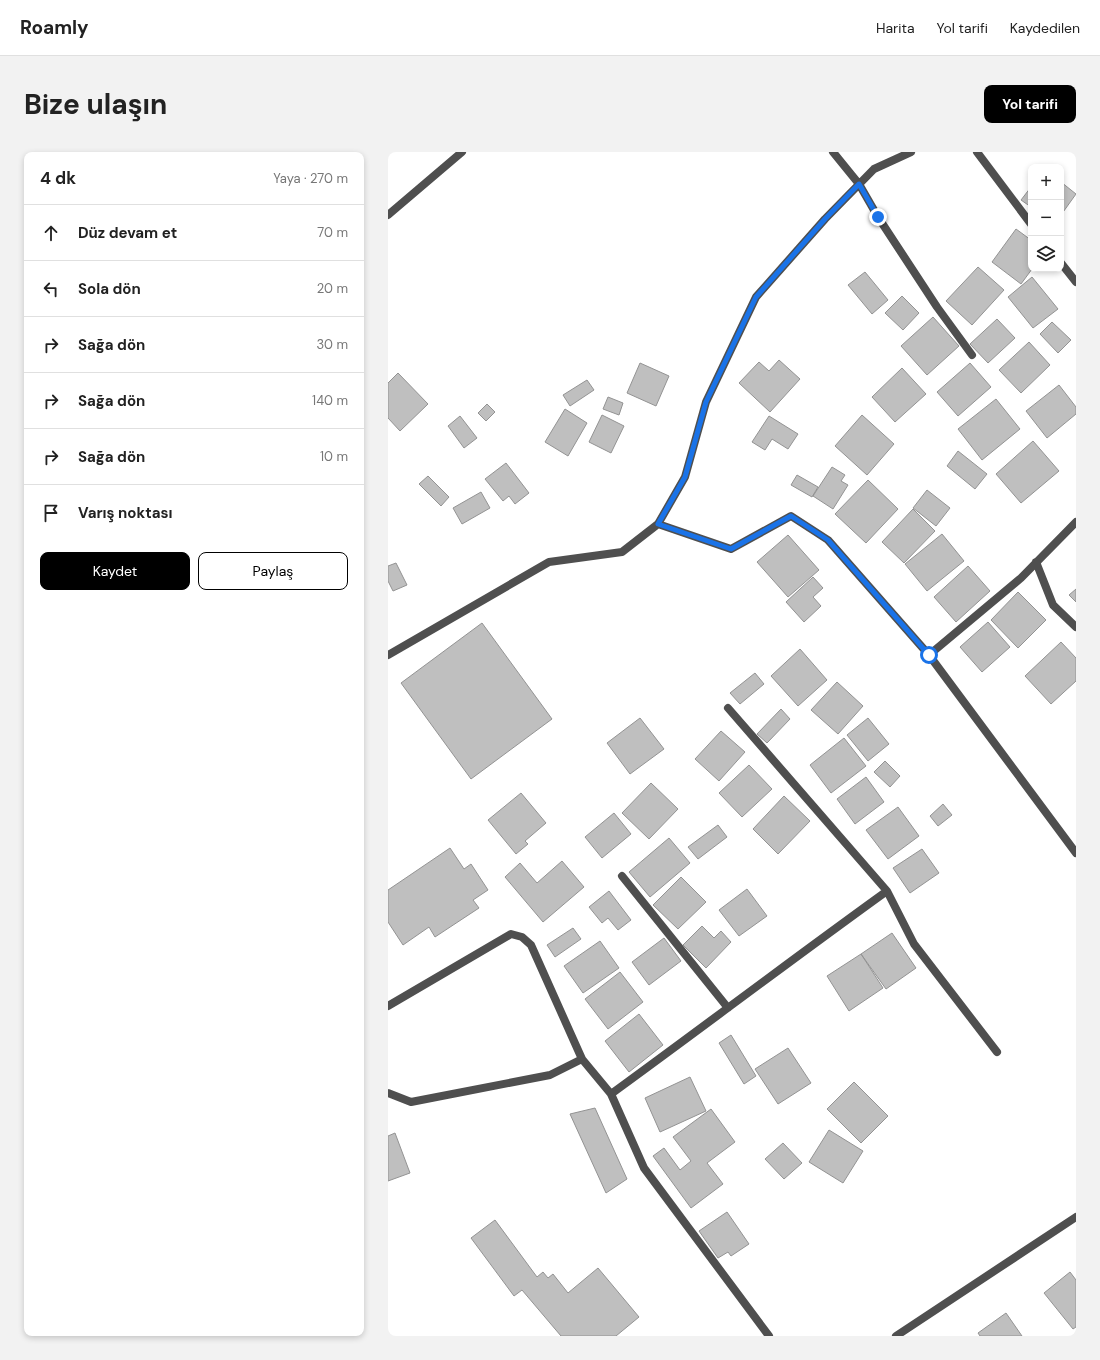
<!DOCTYPE html>
<html lang="tr">
<head>
<meta charset="utf-8">
<style>
	:root { --surface:#fff; --page:#f2f2f2; --text:#222; --muted:#767676; --line:#e0e0e0; --accent:#000 }
	body { margin:0; font-family:"DM Sans",sans-serif; background:var(--page); color:var(--text) }
	.controls { position:absolute; right:12px; top:12px; display:grid; overflow:hidden; border-radius:8px; box-shadow:0 2px 6px #0003 }
	.controls button { width:36px; height:36px; display:grid; place-items:center; padding:0; border:0; border-bottom:1px solid var(--line); background:var(--surface); color:var(--text); font:20px sans-serif }
	.stop { position:absolute; width:12px; height:12px; margin:-9px; border:3px solid #1a73e8; border-radius:50%; background:#fff }
	.stop.end { background:#1a73e8; border-color:#fff; box-shadow:0 1px 4px #0008 }
	.list { margin:0; padding:0; list-style:none }
	h2 { display:flex; justify-content:space-between; align-items:center; height:52px; margin:0; padding:0 16px; font-size:17px }
	h2 small { font-size:13px; font-weight:400; color:var(--muted) }
	.list li { display:grid; grid-template-columns:26px 1fr auto; gap:12px; align-items:center; box-sizing:border-box; height:56px; padding:0 16px; border-top:1px solid var(--line) }
	.list b { display:block; font-size:15px; white-space:nowrap }
	.list em { font-size:13px; font-style:normal; color:var(--muted) }
	.actions { display:flex; gap:8px; padding:12px 16px }
	.actions a { flex:1; padding:9px 0; border:1px solid var(--accent); border-radius:8px; text-align:center; font-size:14px; color:var(--accent) }
	.actions .main { background:var(--accent); color:#fff }
	.icon { flex:none; width:22px; height:22px; fill:none; stroke:currentColor; stroke-width:2; stroke-linecap:round; stroke-linejoin:round }
	.map { position:relative; flex:none; width:688px; height:1184px; overflow:hidden; border-radius:8px }
	header { display:flex; align-items:center; gap:24px; box-sizing:border-box; height:56px; padding:0 20px; background:var(--surface); border-bottom:1px solid var(--line) }
	header strong { font-size:19px }
	nav { display:flex; gap:22px; margin-inline-start:auto; font-size:14px }
	.intro { display:flex; align-items:center; justify-content:space-between; box-sizing:border-box; height:96px; padding:0 24px }
	h1 { margin:0; font-size:28px }
	.button { padding:10px 18px; border-radius:8px; background:var(--accent); color:#fff; font-size:14px; font-weight:700 }
	main { display:flex; gap:24px; padding:0 24px }
	aside { flex:1; background:var(--surface); border-radius:8px; box-shadow:0 2px 6px #0003 }
	.map>svg:first-child { display:block }
</style>
</head>
<body>
<header>
<strong>Roamly</strong>
<nav><a>Harita</a><a>Yol tarifi</a><a>Kaydedilen</a></nav>
</header>
<div class="intro"><h1>Bize ulaşın</h1><a class="button">Yol tarifi</a></div>
<main>
<aside>
<h2>4 dk<small>Yaya · 270 m</small></h2>
<ul class="list">
<li><svg class="icon" aria-label="ahead" viewBox="0 0 24 24"><path d="M12 20V5M6 11l6-6 6 6"/></svg><div><b>Düz devam et</b></div><em>70 m</em></li>
<li><svg class="icon" aria-label="left" viewBox="0 0 24 24"><path d="M17 20v-9H6M10 6l-5 5 5 5"/></svg><div><b>Sola dön</b></div><em>20 m</em></li>
<li><svg class="icon" aria-label="right" viewBox="0 0 24 24"><path d="M7 20v-9h11M14 6l5 5-5 5"/></svg><div><b>Sağa dön</b></div><em>30 m</em></li>
<li><svg class="icon" aria-label="right" viewBox="0 0 24 24"><path d="M7 20v-9h11M14 6l5 5-5 5"/></svg><div><b>Sağa dön</b></div><em>140 m</em></li>
<li><svg class="icon" aria-label="right" viewBox="0 0 24 24"><path d="M7 20v-9h11M14 6l5 5-5 5"/></svg><div><b>Sağa dön</b></div><em>10 m</em></li>
<li><svg class="icon" aria-label="arrive" viewBox="0 0 24 24"><path d="M6 21V4h12l-3 4 3 4H6"/></svg><div><b>Varış noktası</b></div></li>
</ul>
<div class="actions"><a class="main">Kaydet</a><a>Paylaş</a></div>
</aside>
<div class="map">
<svg width="688" height="1184" viewBox="0 0 688 1184">
	<rect width="100%" height="100%" fill="#fff"/>
	<!-- building -->
	<path fill="#bfbfbf" stroke="#939393" d="M673,30L688,42L673,63Z
		M643,35V55L633,48Z
		M628,77L643,88L644,117L633,132L604,110Z
		M590,115L616,138L584,173L558,149Z
		M477,120L500,148L484,162L460,133Z
		M644,125L670,157L645,176L620,145Z
		M514,144L531,161L515,178L497,161Z
		M545,165L571,194L539,223L513,194Z
		M609,167L627,186L600,211L582,192Z
		M664,170L683,188L670,201L652,182Z
		M641,190L662,213L633,241L611,218Z
		M391,208L412,227L382,260L351,231L371,210L381,219Z
		M252,211L281,224L268,254L239,241Z
		M582,211L603,235L570,264L549,240Z
		M514,216L538,242L507,270L484,245Z
		M10,221L40,252L12,279L0,266V231Z
		M199,228L206,238L182,254L175,243Z
		M671,233L688,255V262L659,286L638,259Z
		M220,245L235,251L231,263L215,257Z
		M608,247L632,277L594,308L570,277Z
		M99,252L107,260L98,269L90,261Z
		M177,257L199,271L180,304L157,290Z
		M214,263L236,274L223,301L201,290Z
		M474,263L506,292L479,323L447,294Z
		M72,264L89,286L76,296L60,274Z
		M381,264L410,282L400,297L384,287L377,298L364,290Z
		M645,289L671,319L633,351L608,322Z
		M570,299L599,322L587,337L559,314Z
		M118,311L141,341L127,352L121,344L115,349L97,327Z
		M444,315L457,323L453,329L460,333L445,357L425,344Z
		M409,323L430,335L424,345L403,333Z
		M40,324L61,345L53,354L31,332Z
		M480,328L510,357L478,391L447,362Z
		M539,338L562,356L548,374L525,356Z
		M93,340L102,356L74,372L65,356Z
		M525,357L547,379L516,411L494,390Z
		M554,382L576,409L539,439L517,412Z
		M400,383L431,418L400,445L369,410Z
		M8,411L19,433L5,439L0,429V414Z
		M580,414L602,439L568,470L546,445Z
		M425,425L435,436L425,445L433,454L416,470L398,450Z
		M688,437V450L681,443Z
		M630,440L658,468L630,496L603,468Z
		M600,470L622,495L594,520L572,495Z
		M94,471L164,567L83,627L13,531Z
		M673,490L688,506V529L663,552L637,524Z
		M412,497L439,528L410,554L383,524Z
		M367,521L376,532L352,552L342,541Z
		M449,530L475,554L450,582L423,558Z
		M393,557L402,567L379,591L369,582Z
		M252,566L276,597L242,622L219,591Z
		M480,566L501,592L480,609L459,583Z
		M333,579L357,600L331,629L307,607Z
		M456,586L478,614L443,641L422,613Z
		M497,609L512,624L502,635L486,620Z
		M361,613L384,637L354,665L331,641Z
		M478,625L496,650L467,672L449,647Z
		M263,631L290,657L261,687L234,661Z
		M133,641L158,671L137,689L140,692L128,702L100,668Z
		M396,644L422,669L390,702L365,677Z
		M555,652L564,663L550,674L542,664Z
		M510,655L531,684L500,707L478,678Z
		M226,661L243,682L214,706L197,685Z
		M330,673L339,685L310,707L300,695Z
		M281,686L302,711L262,745L241,720Z
		M62,696L76,717L83,712L100,738L85,748L91,756L47,785L41,775L15,793L0,770V738Z
		M534,697L551,721L522,741L505,716Z
		M174,709L196,735L155,770L117,725L132,711L149,731Z
		M293,725L318,750L290,777L265,753Z
		M359,737L379,764L351,784L331,758Z
		M221,739L243,768L230,778L220,766L214,771L201,755Z
		M314,774L326,786L333,779L343,790L318,816L295,793Z
		M185,776L193,787L167,805L159,793Z
		M504,781L528,816L498,837L473,802Z
		M276,786L293,809L261,833L244,810Z
		M212,789L231,816L195,841L176,814Z
		M473,802L495,836L461,859L439,824Z
		M232,820L255,850L220,877L197,847Z
		M251,862L275,893L241,920L217,889Z
		M343,883L368,924L356,932L331,891Z
		M400,896L423,931L390,952L367,917Z
		M302,925L318,959L272,980L257,946Z
		M466,930L500,964L473,991L439,957Z
		M207,956L239,1027L218,1041L182,962Z
		M323,957L347,990L319,1011L335,1032L303,1056L265,1004L276,996L292,1018L303,1009L285,985Z
		M441,978L475,999L455,1031L421,1010Z
		M7,981L22,1021L0,1029V984Z
		M395,991L414,1011L396,1027L377,1007Z
		M339,1060L361,1092L343,1104L340,1100L330,1106L311,1079Z
		M107,1068L149,1125L155,1120L160,1126L165,1122L180,1141L210,1116L251,1165L228,1184H173L134,1138L126,1144L83,1086Z
		M682,1120L688,1128V1175L685,1177L656,1141Z
		M618,1161L634,1184H592L590,1181Z"/>
	<g fill="none" stroke-linecap="round" stroke-linejoin="round">
		<!-- minor -->
		<path stroke="#4f4f4f" stroke-width="8" d="M445,0L471,32L490,65L549,155L584,203
			M589,0L643,72
			M0,63L74,0
			M673,111L688,130
			M270,372L343,397L403,364L440,388L541,503L688,701
			M648,410L665,453L688,475
			M0,503L161,410L234,400L270,372L297,325L318,250L368,145L437,67L486,17L523,0
			M541,503L633,426L688,370
			M340,556L499,739L526,792L609,900
			M234,724L340,856
			M0,854L123,782L134,785L143,793L194,907
			M0,941L23,950L162,923L194,907L223,942C315,875 406,806 499,739
			M223,942L256,1016L381,1184"/>
		<!-- tertiary -->
		<path stroke="#4f4f4f" stroke-width="8" d="M508,1184L688,1065"/>
	</g>
	<g fill="none" stroke-linecap="round" stroke-linejoin="round">
		<!-- route -->
		<path stroke="#1a73e8" stroke-width="5" d="M490,65L471,32L437,67L368,145L318,250L297,325L270,372L343,397L403,364L440,388L541,503"/>
	</g>
</svg>
<div class="controls">
<button>+</button>
<button>−</button>
<button><svg class="icon" aria-label="layers" viewBox="0 0 24 24"><path d="M12 4l9 5-9 5-9-5zM3 14l9 5 9-5"/></svg></button>
</div>
<div class="stop" style="left:541px;top:503px"></div>
<div class="stop end" style="left:490px;top:65px"></div>
</div>
</main>
</body>
</html>
